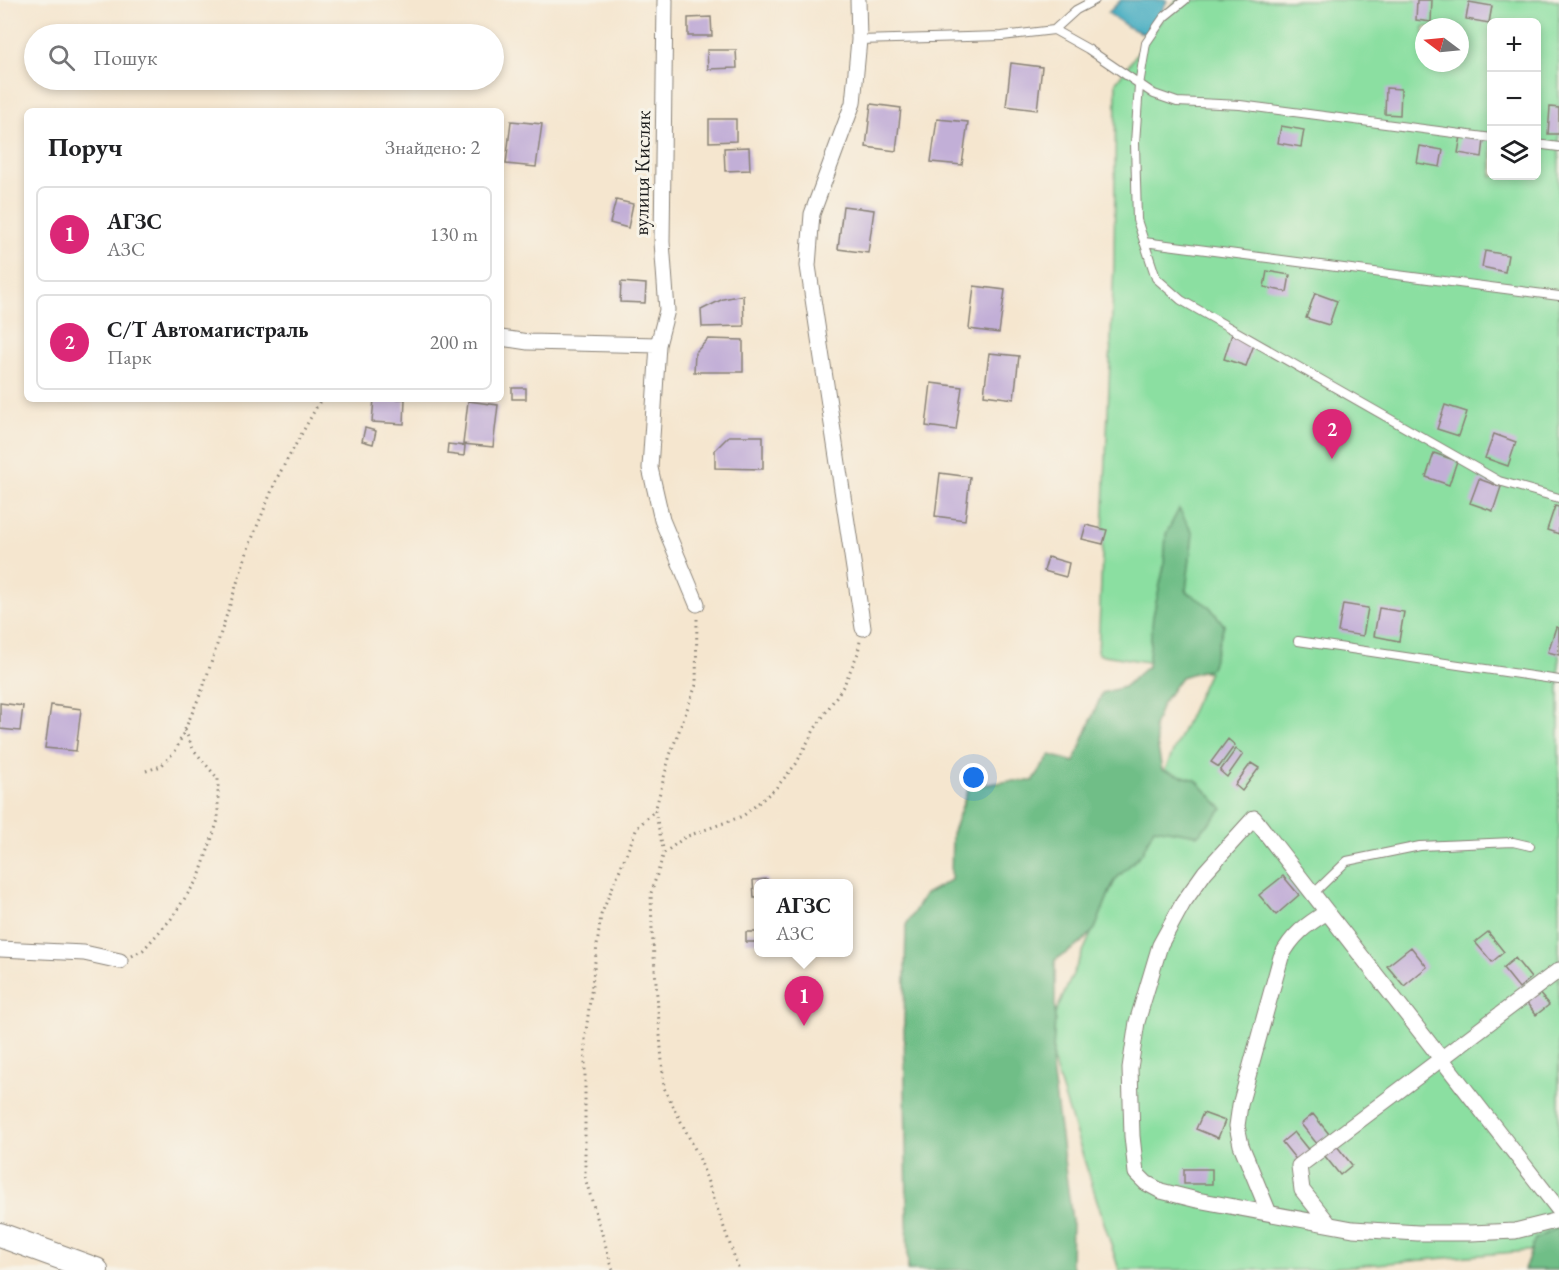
<!DOCTYPE html>
<html lang="uk">
<head>
<meta charset="utf-8">
<style>
	:root { --surface:#fff; --page:#f6f6f6; --text:#202124; --muted:#757577; --line:#e0e0e0; --accent:#db2777 }
	body { margin:0; font-family:"EB Garamond",serif; background:var(--page); color:var(--text) }
	.controls { position:absolute; right:18px; top:18px; display:grid; overflow:hidden; border-radius:9px; box-shadow:0 3px 9px #0003 }
	.controls button { width:54px; height:54px; display:grid; place-items:center; padding:0; border:0; border-bottom:2px solid var(--line); background:var(--surface); color:var(--text); font:30px sans-serif }
	.compass { position:absolute; left:1415px; top:18px; width:54px; height:54px; border-radius:50%; background:var(--surface); box-shadow:0 3px 9px #0003; rotate:286deg }
	.you { position:absolute; left:974px; top:778px; width:21px; height:21px; margin:-15px; border:4px solid #fff; border-radius:50%; background:#1a73e8; box-shadow:0 0 0 9px #1a73e833 }
	.badge { display:grid; place-items:center; width:39px; height:39px; border-radius:50%; background:var(--accent); color:#fff; font-size:20px; font-weight:700 }
	.pin { position:absolute; translate:-50% -50px; filter:drop-shadow(0 2px 3px #0008) }
	.pin::after { content:''; position:absolute; top:32px; width:21px; height:18px; background:inherit; clip-path:polygon(0 0,100% 0,50% 100%) }
	.popup { position:absolute; left:754px; top:879px; width:99px; height:78px; box-sizing:border-box; display:grid; place-content:center; border-radius:9px; background:var(--surface); filter:drop-shadow(0 2px 4px #0005); font-size:20px; white-space:nowrap; color:var(--muted) }
	.popup b { font-size:22px; color:var(--text) }
	.popup::after { content:''; position:absolute; left:50%; top:100%; margin-left:-12px; border:12px solid transparent; border-top-color:var(--surface) }
	.list { margin:0; padding:0; list-style:none }
	h2 { display:flex; justify-content:space-between; align-items:center; height:78px; margin:0; padding:0 24px; font-size:26px }
	h2 small { font-size:20px; font-weight:400; color:var(--muted) }
	.list li { display:grid; grid-template-columns:39px 1fr auto; gap:18px; align-items:center; box-sizing:border-box; height:96px; margin:0 12px 12px; padding:0 12px; border:2px solid var(--line); border-radius:9px }
	.list b { display:block; font-size:22px; white-space:nowrap }
	.list p { margin:0; font-size:20px; white-space:nowrap; color:var(--muted) }
	.list em { font-size:20px; font-style:normal; color:var(--muted) }
	.icon { flex:none; width:33px; height:33px; fill:none; stroke:currentColor; stroke-width:2; stroke-linecap:round; stroke-linejoin:round }
	.map { position:relative; flex:none; width:1559px; height:1270px; overflow:hidden }
	.search { position:absolute; background:var(--surface); box-shadow:0 3px 9px #0003; left:24px; top:24px; width:480px; height:66px; display:flex; align-items:center; gap:15px; box-sizing:border-box; padding:0 21px; border-radius:33px; color:var(--muted); font-size:22px }
	.panel { position:absolute; background:var(--surface); box-shadow:0 3px 9px #0003; left:24px; top:108px; width:480px; height:294px; border-radius:9px }
	.map>svg:first-child { display:block }
</style>
</head>
<body>
<div class="map">
<svg width="1559" height="1270" viewBox="0 0 1559 1270">
	<rect width="100%" height="100%" fill="#f7f3e8"/>
	<filter id="ink" filterUnits="userSpaceOnUse"><feTurbulence type="fractalNoise" baseFrequency=".0167" numOctaves="2"/><feDisplacementMap in="SourceGraphic" scale="12" xChannelSelector="R" yChannelSelector="G"/><feConvolveMatrix kernelMatrix="1 2 1 2 8 2 1 2 1" color-interpolation-filters="sRGB"/></filter>
	<filter id="wash" filterUnits="userSpaceOnUse"><feTurbulence type="fractalNoise" baseFrequency=".008" numOctaves="4" result="noise"/><feDisplacementMap in="SourceGraphic" scale="24" xChannelSelector="R" yChannelSelector="G"/><feGaussianBlur stdDeviation="1.35" result="paint"/><feColorMatrix in="noise" values="0 0 0 0 0 0 0 0 0 0 0 0 0 0 0 0 0 1.4 0 .05"/><feComposite in="paint" operator="in"/></filter>
	<g filter="url(#wash)">
		<rect width="100%" height="100%" fill="#f5e6cf"/>
		<!-- green -->
		<path fill="#8bdfa1" stroke="#547e5e" stroke-width="1.5" fill-rule="evenodd" d="M1176,0H1559V1248L1308,1270H1119L1045,1036L1209,672L1098,654L1114,264L1116,82ZM1492,22H1536V176H1492ZM1424,27H1460V63H1424Z"/>
		<!-- forest -->
		<path fill="#70be87" stroke="#466d52" stroke-width="1.5" d="M1179,509L1193,534L1186,591L1210,607L1224,625L1211,668L1181,677L1162,704L1154,727L1162,770L1196,780L1223,809L1198,835L1154,828L1142,853L1114,881L1095,929L1079,945L1055,960V1018L1052,1069L1072,1220L1071,1262L1074,1270H908L904,1022L906,925L925,894L951,880L952,834L969,787L1010,781H1033L1050,755L1074,762L1102,693L1124,687L1148,666L1153,616L1164,566L1166,534Z
			M1559,1227V1270H1524L1535,1239Z"/>
		<!-- water -->
		<path fill="#40aac0" stroke="#2e636e" stroke-width="1.5" d="M1121,0H1166L1167,1L1149,36L1128,27L1108,13Z"/>
		<g id="blocks">
			<!-- building -->
			<path fill="#c2afd7" d="M1417,0H1432L1431,22L1416,20Z
				M1469,2L1492,6L1489,23L1466,19Z
				M711,17L712,36H688V18Z
				M707,50H736L737,68L708,69Z
				M1011,63L1042,67L1037,110L1006,106Z
				M1386,88L1401,89L1400,115L1385,114Z
				M871,104L901,108L896,151L866,147Z
				M1550,107L1559,108V134H1548Z
				M709,119H736V141L709,142Z
				M937,119L968,122L962,165L931,162Z
				M511,121L542,124L536,167L506,164Z
				M1281,126L1304,130L1301,147L1278,143Z
				M1461,136L1484,140L1482,157L1458,153Z
				M1420,146L1443,150L1440,167L1417,163Z
				M749,147L750,170L725,171L724,148Z
				M616,200L633,204L628,228L610,223Z
				M843,206L874,210L868,253L838,249Z
				M1485,251L1508,255L1505,272L1482,267Z
				M1267,271L1290,275L1287,292L1264,287Z
				M621,282L646,284L645,303L620,302Z
				M974,286L1005,290L999,333L969,329Z
				M1315,293L1337,301L1329,325L1306,318Z
				M743,295L744,326L702,327L701,310L723,299Z
				M1232,334L1255,342L1246,366L1224,359Z
				M708,339L743,340V372H694L695,353Z
				M989,353L1019,356L1014,399L984,395Z
				M931,383L962,387L956,430L926,426Z
				M512,388H526V399H512Z
				M374,399H405L404,424L372,422Z
				M468,401L498,405L493,447L463,444Z
				M1445,405L1467,412L1459,436L1437,429Z
				M365,428L376,431L373,444L362,441Z
				M1494,434L1516,442L1508,466L1485,458Z
				M729,436H763V469L715,468V450Z
				M448,444L465,446L464,456L447,454Z
				M1434,453L1457,461L1449,485L1426,477Z
				M940,473L970,477L965,520L935,516Z
				M1479,479L1501,487L1493,511L1470,503Z
				M1555,506L1559,507V534L1547,530Z
				M1086,525L1107,530L1103,544L1082,539Z
				M1048,557L1069,563L1066,577L1044,571Z
				M1343,604L1368,608L1363,636L1338,632Z
				M1379,608L1404,612L1399,641L1374,636Z
				M1556,627L1559,628V655L1548,652Z
				M0,703L23,706L20,731L0,729Z
				M51,705L81,709L76,751L45,748Z
				M1228,739L1235,745L1219,767L1211,762Z
				M1236,749L1243,754L1227,777L1220,771Z
				M1251,763L1259,768L1242,791L1235,785Z
				M1283,876L1299,895L1276,915L1259,895Z
				M767,879V884H759V898H754L753,880Z
				M746,932H759V942H746Z
				M1488,932L1504,952L1492,962L1475,942Z
				M1411,947L1427,967L1404,986L1387,966Z
				M1515,958L1531,978L1519,988L1503,968Z
				M1538,992L1549,1005L1536,1015L1526,1002Z
				M1203,1113L1225,1121L1218,1138L1196,1129Z
				M1313,1114L1329,1134L1317,1144L1301,1124Z
				M1294,1132L1310,1152L1298,1162L1282,1142Z
				M1336,1145L1352,1165L1340,1175L1324,1155Z
				M1184,1169H1212V1184H1184Z"/>
		</g>
	</g>
	<g filter="url(#ink)">
		<use href="#blocks" fill-opacity="0" stroke="#888176" stroke-width="1.5"/>
		<g fill="none" stroke-linecap="round" stroke-linejoin="round">
			<!-- service casing -->
			<g stroke="#888176" stroke-width="10">
				<path id="service" d="M1185,0L1164,17L1146,43L1139,85L1135,143L1137,220L1156,278L1181,300L1499,481L1559,498
					M1054,30L1088,49L1154,94L1177,102L1240,105L1492,138
					M859,40L1002,36L1054,30L1076,10L1095,0
					M1536,144L1559,147
					M1144,242L1559,296
					M1298,641L1559,680
					M1313,894L1347,861L1420,846L1513,842L1530,846"/>
			</g>
			<!-- minor casing -->
			<g stroke="#888176" stroke-width="17">
				<path id="minor" d="M665,0L662,242L667,310L658,345L650,468L662,520L697,604
					M858,0L859,40L853,103L812,214L808,266L863,628
					M501,338L528,342L658,345
					M0,949L84,953L120,961
					M1559,1210L1254,818L1205,872L1183,903L1160,945L1137,1022L1130,1068L1132,1136L1136,1173L1146,1183L1161,1191L1197,1200L1353,1229L1418,1233H1471L1515,1231L1559,1220
					M1269,1213L1241,1145L1237,1126L1240,1105L1281,957C1292,935 1306,925 1327,912
					M1329,1224L1302,1190L1299,1166L1559,970"/>
			</g>
			<!-- trunk casing -->
			<g stroke="#888176" stroke-width="26">
				<path id="trunk" d="M0,1235L96,1270"/>
			</g>
			<!-- path -->
			<path stroke="#888176" stroke-width="3" stroke-dasharray="1.5 4.5" stroke-linecap="butt" d="M697,619L696,685L670,755L655,811L664,853L651,893L652,930L664,1088L699,1157L739,1270
				M146,771L161,766L176,750L203,688L249,546L277,478L321,399
				M664,853L685,837L743,816L775,789L796,764L814,730L844,685L858,653L860,641
				M132,956L143,950L171,919L199,877L218,820V779L193,749L185,730
				M613,1270L585,1178V1039L601,915L637,828L654,811"/>
			<!-- service -->
			<use href="#service" stroke="#fff" stroke-width="8"/>
			<!-- minor -->
			<use href="#minor" stroke="#fff" stroke-width="15"/>
			<!-- trunk -->
			<use href="#trunk" stroke="#fff" stroke-width="24"/>
		</g>
	</g>
	<g text-anchor="middle" stroke-width="6" stroke-linejoin="round" paint-order="stroke">
		<!-- street labels -->
		<g font-size="21" fill="#1c1c1c" stroke="#f7f3e8">
			<text transform="translate(642 173) rotate(-89)" y="7">вулиця Кисляк</text>
		</g>
	</g>
</svg>
<div class="controls">
<button>+</button>
<button>−</button>
<button><svg class="icon" aria-label="layers" viewBox="0 0 24 24"><path d="M12 4l9 5-9 5-9-5zM3 14l9 5 9-5"/></svg></button>
</div>
<svg class="compass" viewBox="-18 -18 36 36"><path d="M0-13l5 13h-10z" fill="#e53935"/><path d="M0 13l5-13h-10z" fill="#757577"/></svg>
<div class="you"></div>
<div class="pin badge" style="left:804px;top:1026px">1</div>
<div class="popup"><b>АГЗС</b>АЗС</div>
<div class="pin badge" style="left:1332px;top:459px">2</div>
<div class="search"><svg class="icon" aria-label="search" viewBox="0 0 24 24"><circle cx="10" cy="10" r="6"/><path d="M15 15l6 6"/></svg>Пошук</div>
<section class="panel">
<h2>Поруч<small>Знайдено: 2</small></h2>
<ul class="list">
<li><span class="badge">1</span><div><b>АГЗС</b><p>АЗС</p></div><em>130 m</em></li>
<li><span class="badge">2</span><div><b>С/Т Автомагистраль</b><p>Парк</p></div><em>200 m</em></li>
</ul>
</section>
</div>
</body>
</html>
